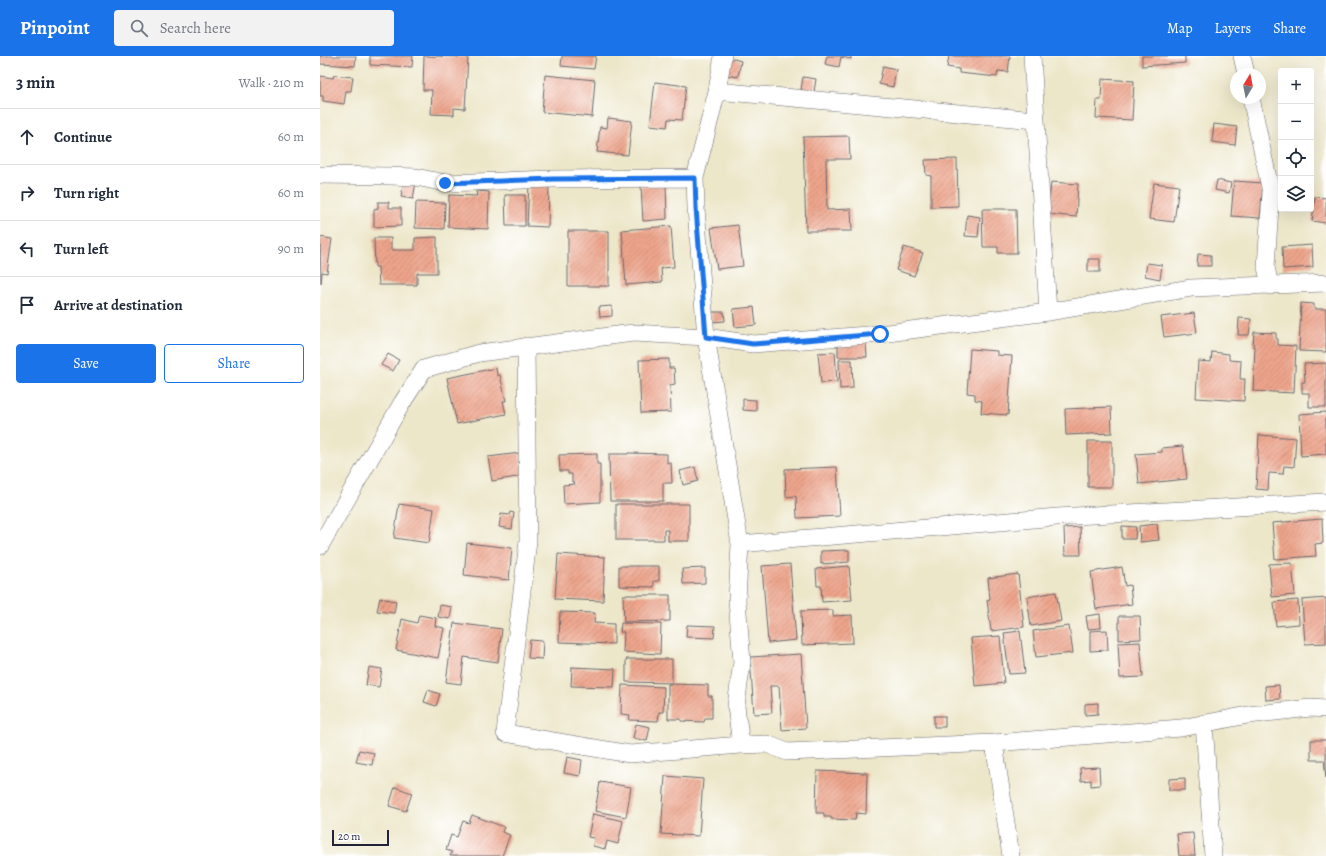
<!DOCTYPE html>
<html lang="en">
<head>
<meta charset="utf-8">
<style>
	:root { --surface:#fff; --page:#f2f2f3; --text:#1f2937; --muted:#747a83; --line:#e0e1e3; --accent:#1a73e8 }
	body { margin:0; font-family:Alegreya,serif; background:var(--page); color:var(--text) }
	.controls { position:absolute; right:12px; top:12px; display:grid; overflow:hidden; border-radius:4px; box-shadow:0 4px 16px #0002 }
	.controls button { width:36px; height:36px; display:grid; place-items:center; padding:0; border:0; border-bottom:1px solid var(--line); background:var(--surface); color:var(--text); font:20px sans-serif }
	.compass { position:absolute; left:910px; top:12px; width:36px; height:36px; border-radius:50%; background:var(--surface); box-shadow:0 4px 16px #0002; rotate:10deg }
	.scale { position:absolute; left:12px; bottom:10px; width:57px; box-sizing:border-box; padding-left:4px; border:2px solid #22223b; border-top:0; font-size:11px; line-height:14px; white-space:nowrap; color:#22223b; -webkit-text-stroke:3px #fff; paint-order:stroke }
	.stop { position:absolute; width:12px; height:12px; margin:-9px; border:3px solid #1a73e8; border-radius:50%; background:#fff }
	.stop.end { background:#1a73e8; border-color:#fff; box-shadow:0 1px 4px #0008 }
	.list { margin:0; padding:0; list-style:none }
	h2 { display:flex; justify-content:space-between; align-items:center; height:52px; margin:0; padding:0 16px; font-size:17px }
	h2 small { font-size:13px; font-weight:400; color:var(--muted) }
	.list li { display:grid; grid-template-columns:26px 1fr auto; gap:12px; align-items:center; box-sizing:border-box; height:56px; padding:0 16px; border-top:1px solid var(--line) }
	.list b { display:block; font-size:15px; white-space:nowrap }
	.list em { font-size:13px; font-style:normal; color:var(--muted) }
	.actions { display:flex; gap:8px; padding:12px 16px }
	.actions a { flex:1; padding:9px 0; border:1px solid var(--accent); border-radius:4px; text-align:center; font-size:14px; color:var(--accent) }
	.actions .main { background:var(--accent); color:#fff }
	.icon { flex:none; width:22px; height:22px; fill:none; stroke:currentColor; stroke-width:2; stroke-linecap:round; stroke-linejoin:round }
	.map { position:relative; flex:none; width:1006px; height:800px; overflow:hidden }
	header { display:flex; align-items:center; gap:24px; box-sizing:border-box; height:56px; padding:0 20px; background:var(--accent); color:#fff }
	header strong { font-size:19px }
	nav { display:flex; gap:22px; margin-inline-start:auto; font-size:14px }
	.search { width:280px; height:36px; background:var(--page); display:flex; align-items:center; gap:10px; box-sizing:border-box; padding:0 14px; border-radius:4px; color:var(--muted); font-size:15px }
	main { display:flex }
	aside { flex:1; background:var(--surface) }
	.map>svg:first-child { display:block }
</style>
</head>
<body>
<header>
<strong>Pinpoint</strong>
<div class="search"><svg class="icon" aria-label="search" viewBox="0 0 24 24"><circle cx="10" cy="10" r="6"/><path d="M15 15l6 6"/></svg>Search here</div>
<nav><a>Map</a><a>Layers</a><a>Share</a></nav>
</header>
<main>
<aside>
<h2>3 min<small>Walk · 210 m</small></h2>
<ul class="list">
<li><svg class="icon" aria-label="ahead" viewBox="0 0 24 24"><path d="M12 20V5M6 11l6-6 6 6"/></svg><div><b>Continue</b></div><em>60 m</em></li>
<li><svg class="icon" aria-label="right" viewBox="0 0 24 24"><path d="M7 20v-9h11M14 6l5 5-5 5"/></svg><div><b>Turn right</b></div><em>60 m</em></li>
<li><svg class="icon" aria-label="left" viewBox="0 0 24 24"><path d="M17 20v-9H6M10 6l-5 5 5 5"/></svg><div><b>Turn left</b></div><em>90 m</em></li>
<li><svg class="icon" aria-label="arrive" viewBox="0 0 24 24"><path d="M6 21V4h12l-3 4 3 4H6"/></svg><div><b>Arrive at destination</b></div></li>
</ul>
<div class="actions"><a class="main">Save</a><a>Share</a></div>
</aside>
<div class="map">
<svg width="1006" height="800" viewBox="0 0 1006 800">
	<defs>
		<pattern id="building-hatch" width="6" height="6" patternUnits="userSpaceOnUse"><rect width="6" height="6" fill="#eea58c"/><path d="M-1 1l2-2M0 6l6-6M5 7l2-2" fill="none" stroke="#c08674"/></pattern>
	</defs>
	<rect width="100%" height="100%" fill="#fff"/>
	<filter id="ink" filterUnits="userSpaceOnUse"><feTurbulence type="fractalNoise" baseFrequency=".025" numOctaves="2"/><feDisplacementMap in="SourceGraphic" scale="8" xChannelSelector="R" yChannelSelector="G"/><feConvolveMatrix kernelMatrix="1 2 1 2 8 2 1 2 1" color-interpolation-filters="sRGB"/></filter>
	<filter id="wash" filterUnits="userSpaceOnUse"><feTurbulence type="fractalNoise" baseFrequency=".012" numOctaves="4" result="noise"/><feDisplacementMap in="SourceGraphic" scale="16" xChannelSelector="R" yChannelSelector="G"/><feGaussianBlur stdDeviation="0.9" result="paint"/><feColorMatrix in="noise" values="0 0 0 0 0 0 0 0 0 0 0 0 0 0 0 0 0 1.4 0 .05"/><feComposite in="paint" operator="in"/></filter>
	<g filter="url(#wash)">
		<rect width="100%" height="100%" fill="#ede7ca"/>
		<g id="blocks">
			<!-- building -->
			<path fill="url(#building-hatch)" d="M0,0H36L35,10L0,8Z
				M50,0H93L92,11L50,9Z
				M104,0L148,1L145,53L134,52V59L111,58L112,34H103Z
				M242,0H276L274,13L241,10Z
				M507,0H531V3L521,1L519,11L505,8Z
				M629,0H690L688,16L678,15L677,21L639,17V13L627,11Z
				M822,0H865V7L822,10Z
				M410,2L421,5L418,21L406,19Z
				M563,10L576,13L573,31L559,28Z
				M14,19L33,21L31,35H26L24,48L3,45V40H0V20L13,22Z
				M225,19L275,24L272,61L222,56Z
				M483,21L496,23L494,36L481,34Z
				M782,23L814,25L812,64L776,62L777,44H781Z
				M335,26L366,30L362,64L348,63L347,71L330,69Z
				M288,62L312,65L308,99L277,96L280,71L287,72Z
				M894,68L917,71L915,89L892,86Z
				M529,80L530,103H506L507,154L531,153L532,175H486L483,81Z
				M637,103L638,150L611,151V120L606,119L605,104Z
				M84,123L96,126L93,143L81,141Z
				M897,124L911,127L909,137L895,134Z
				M914,125L943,127L940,162L911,160Z
				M731,126L758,128L756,161L728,158Z
				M834,127L859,130L854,166L829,163Z
				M209,128L229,129L228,171L207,170Z
				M346,129L347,163L323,165L321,130Z
				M156,135L169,136L168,173L128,171L129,139L157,140Z
				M185,139H205V170H186Z
				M995,141L1006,142V167L992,165Z
				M58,146H69V152H81V170L54,171V153L58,152Z
				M96,146L125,147L124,173L95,172Z
				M662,153H696L697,197H678V191H663Z
				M647,159L660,161L658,181L645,180Z
				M418,169L423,210L397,213L391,172Z
				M351,170L354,211L341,212L342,226L306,229L302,174Z
				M248,175H289V230H248Z
				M0,181L12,183L7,217L2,216L1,228Z
				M117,181V217H97V229H59L58,211H55L54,182H71V194H95V182Z
				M992,189L993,211L963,213L962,191Z
				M584,191L603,197L594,220L576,214Z
				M878,198L891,199V210H877Z
				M768,203H780V216H768Z
				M827,207L842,209L840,223L825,220Z
				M981,247L994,248V253H1006V296L979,295Z
				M292,250V260L280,261L279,251Z
				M434,251L436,269L415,271L413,253Z
				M391,256H404L405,265L392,266Z
				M874,257L877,277L844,281L841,261Z
				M919,262L931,263L929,279H918Z
				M934,276L956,277V282L958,283V289L976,290L974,337L933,335L935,291H933Z
				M518,286H546L547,301H518Z
				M650,293L677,295V299L692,300L688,359L661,357L662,345L655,344V338L647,337Z
				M515,296L517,326L501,327L498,297Z
				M892,296L909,298V304L921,305L920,323H925L924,345L876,342L878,305L891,306Z
				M68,298L79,304L73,315L61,309Z
				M349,303V312H354L355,328L350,329L351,356L321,357L319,304Z
				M519,304H532L533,332L520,333Z
				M1006,307V351H989V337H982V326H985L984,308Z
				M176,312L177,319H180L186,345H183L186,358L137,368L127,322Z
				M423,343L436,344V355L423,354Z
				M791,351L792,377L746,379L745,353Z
				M1006,356V398L981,400L979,358Z
				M939,379L976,382L974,411L964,410L963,418L949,417L948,434L936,433Z
				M768,385H792V431H768Z
				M863,390L867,423L819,428L816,398L842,396V392Z
				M200,397L203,420L172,425L168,401Z
				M308,397L347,398V407H351L352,427H343V445H290L289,398H308Z
				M277,398V408H280V446L244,448L243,429L255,428L254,426H252V418H248V415H240L239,399Z
				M375,411L378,425L363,429L360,415Z
				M517,411L520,460L477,462L476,440L466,441L465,413Z
				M79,448L114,453L109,487L74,482Z
				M296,448H369V485H348V474H344V484H296Z
				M190,456L194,457L192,473L179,471L181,458L189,459Z
				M1002,463L1003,487L995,488L996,500L955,503L952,467Z
				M837,468L839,484L820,486L819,470Z
				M802,470L816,471L815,483H802Z
				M760,471L761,499H745L744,472Z
				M147,487L192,492L189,524L144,519Z
				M529,494V506L501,508V495Z
				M238,498L285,501L283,545L235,543Z
				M972,507L975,539L952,541L949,508Z
				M470,508L476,584L448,587L442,510Z
				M299,510H339V525H334V531L299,530Z
				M529,510L532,544L502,546L501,530H497L496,513Z
				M802,511L805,530L810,529L812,548L776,553L771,516Z
				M385,512V527L363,528L362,513Z
				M698,518L704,571L671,575L667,544L670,543L668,522Z
				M736,536L741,565L711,570L707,541Z
				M303,539H350V565L304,566Z
				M60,542L76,545L74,557L57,555Z
				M1006,542V587L985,588L982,544Z
				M978,544L979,568L956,570L954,546Z
				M120,549L132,551L130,563L118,561Z
				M513,554V560L532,559L533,587L482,589L481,555Z
				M240,556L275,557L274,567L294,568V588L239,586Z
				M780,558L781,572L768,573L766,560Z
				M99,559L116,562L115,570L124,572L118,602L76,594L82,563L97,567Z
				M799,560H820L821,583L799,584Z
				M134,567L182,573L178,606L144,601L141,628L126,626Z
				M301,567L341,568L340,598L303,596L304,576H300Z
				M367,569L395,570L394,582L366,581Z
				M749,570L753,597L716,601L713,575Z
				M787,574L788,594L770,595V575Z
				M700,575L705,617L689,618L684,577Z
				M680,580L684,627L655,630L651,582Z
				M210,584L223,585L222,603L208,602Z
				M820,586L823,621L800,622L798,587Z
				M481,598L486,672L462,674L459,630H450L452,657L434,658L430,601Z
				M306,603H352V627L306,626Z
				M49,611L62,613L59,631L46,629Z
				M252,611L295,613L294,631L251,630Z
				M348,628L388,629V640H392V662H385L384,666L361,665V663H348Z
				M302,629L344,631L343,656H339L338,665L309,664L310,659L301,658Z
				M959,629L960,643L946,644L945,630Z
				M108,634L120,638L116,650L104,646Z
				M778,647V658L765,659V648Z
				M614,660H625V671H614Z
				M316,668L330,671L327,685L313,682Z
				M991,684H1006V722L1004,704H991Z
				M39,694L54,697L52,709L36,706Z
				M247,701L262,704L260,720L244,717Z
				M779,711L780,729L771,730V724L761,725L760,712Z
				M497,715L547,717L546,758L536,757L535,764L511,763V761H504V757H496Z
				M345,720L383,723L379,780L341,778Z
				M865,722V734H849V723Z
				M280,726L311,731L306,761L275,755Z
				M75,731L92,737L86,755L69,750Z
				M273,758L303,765L298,788L287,785L285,793L273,790L274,782L268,781Z
				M152,759L184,771L182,776L190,779L182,800H130L132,796L126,794L131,779L137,781L143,765L149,767Z
				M873,777L875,800H859L857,778Z"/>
		</g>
	</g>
	<g filter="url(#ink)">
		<use href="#blocks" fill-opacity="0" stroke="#69676d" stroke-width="1"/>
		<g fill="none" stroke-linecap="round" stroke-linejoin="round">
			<!-- street casing -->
			<g stroke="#69676d" stroke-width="18">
				<path id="street" d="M403,0L397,35L375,122L376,152L386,281L420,488L417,544L422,606L416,650L421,689L447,688L467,696L674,687L861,672L928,659L990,652L1006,653
					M712,0L728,256
					M922,0L926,18
					M397,35L715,64
					M931,42L951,136L946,211L950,230
					M0,119L71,120L96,121L125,127L233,123L375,122
					M206,290L208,485L185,677L310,698L421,689
					M420,488L737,461L1006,446
					M0,490L82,347L104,313L159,297L313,277L386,281L433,288L560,278L728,256L871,232L1006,227
					M884,667L893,800
					M674,687L691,800"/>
			</g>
			<!-- street -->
			<use href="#street" stroke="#fff" stroke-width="17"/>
		</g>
	</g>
	<g fill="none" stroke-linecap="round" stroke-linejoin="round" filter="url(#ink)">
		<!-- route -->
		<path stroke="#1a73e8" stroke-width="5" d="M125,127L233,123L375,122L376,152L386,281L433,288L560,278"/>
	</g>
</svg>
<div class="controls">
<button>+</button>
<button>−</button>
<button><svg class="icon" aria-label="locate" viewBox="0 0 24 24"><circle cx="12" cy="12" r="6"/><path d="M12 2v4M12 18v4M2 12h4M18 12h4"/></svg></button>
<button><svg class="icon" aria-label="layers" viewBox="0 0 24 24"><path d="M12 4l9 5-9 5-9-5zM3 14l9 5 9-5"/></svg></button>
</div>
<svg class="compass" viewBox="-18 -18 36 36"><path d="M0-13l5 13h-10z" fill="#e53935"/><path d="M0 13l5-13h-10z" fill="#747a83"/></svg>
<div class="scale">20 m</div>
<div class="stop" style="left:560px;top:278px"></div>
<div class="stop end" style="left:125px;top:127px"></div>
</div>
</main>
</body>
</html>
